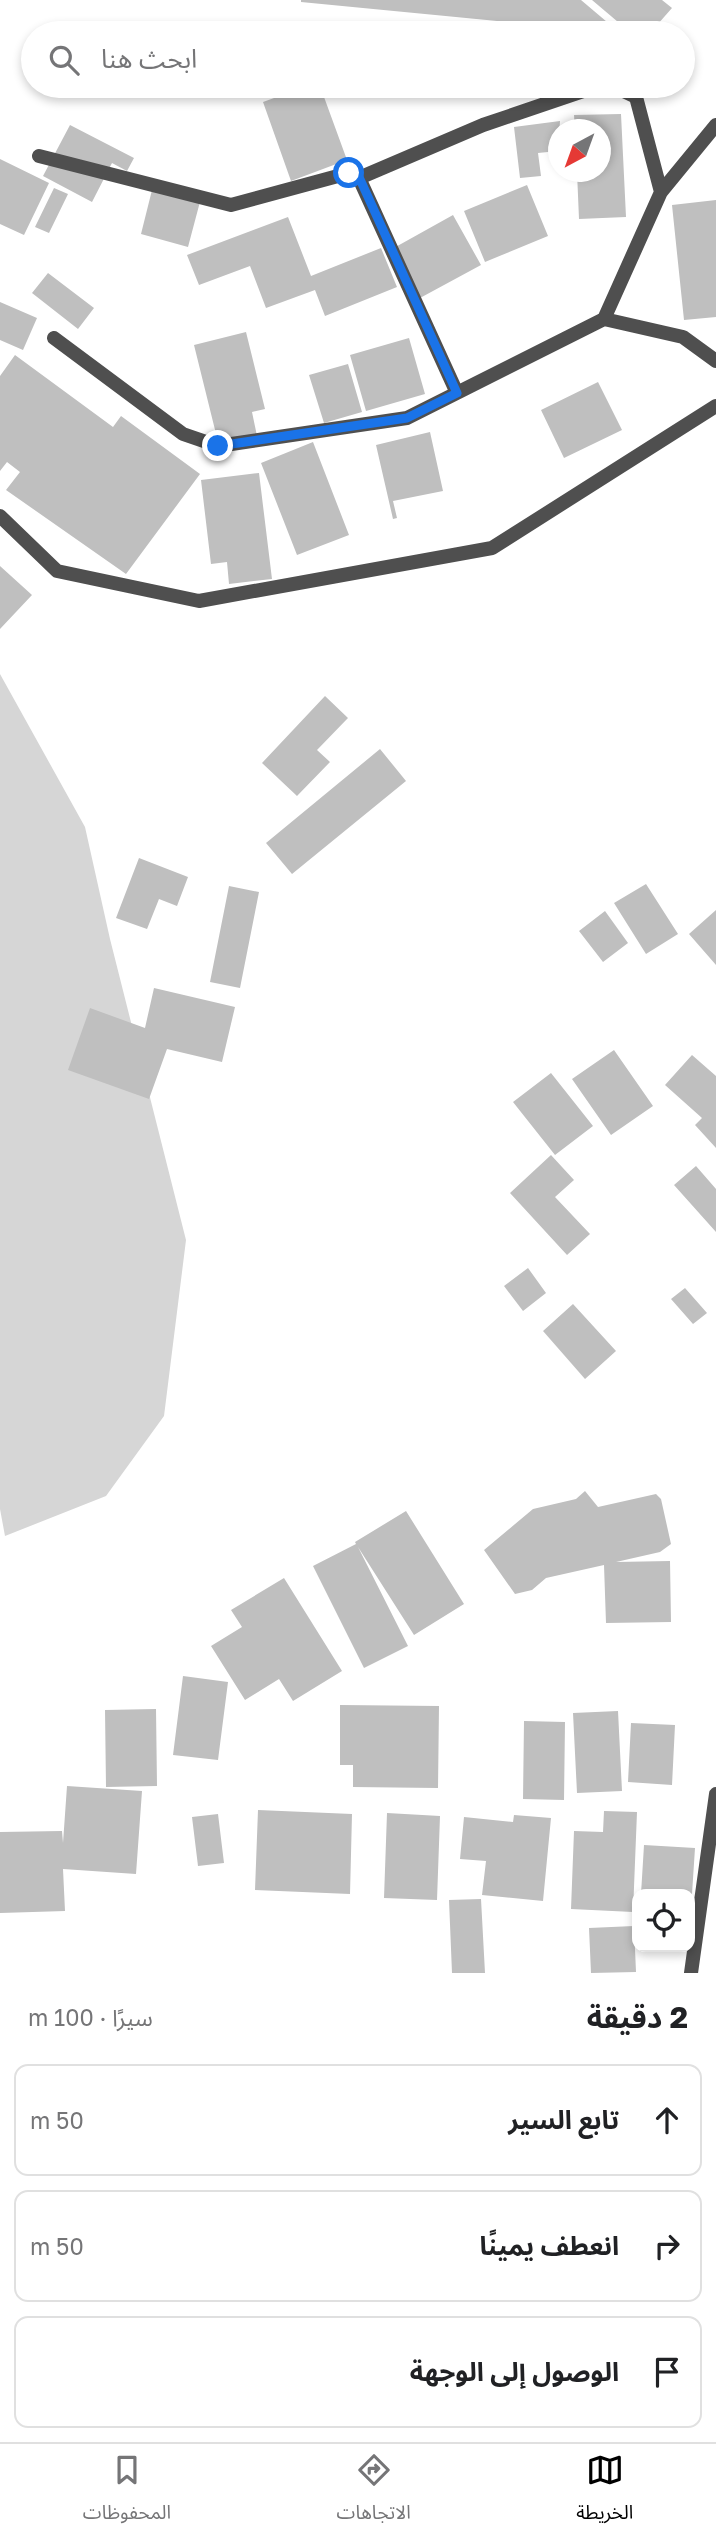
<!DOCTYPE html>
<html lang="ar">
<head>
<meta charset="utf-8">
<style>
	:root { --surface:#fff; --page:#f6f6f6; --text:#202124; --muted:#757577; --line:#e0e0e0; --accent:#000 }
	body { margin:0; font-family:"Golos Text","Noto Sans Arabic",sans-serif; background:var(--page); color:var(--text); direction:rtl }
	.controls { position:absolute; right:21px; bottom:21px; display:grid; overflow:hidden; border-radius:14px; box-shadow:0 4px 10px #0003 }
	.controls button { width:63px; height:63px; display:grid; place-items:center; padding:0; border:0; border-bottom:2px solid var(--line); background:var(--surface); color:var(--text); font:35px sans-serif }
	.compass { position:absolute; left:548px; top:119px; width:63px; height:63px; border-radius:50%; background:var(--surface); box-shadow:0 4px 10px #0003; rotate:221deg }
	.stop { position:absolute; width:21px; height:21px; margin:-16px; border:5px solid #1a73e8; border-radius:50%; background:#fff }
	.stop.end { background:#1a73e8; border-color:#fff; box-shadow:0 2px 7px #0008 }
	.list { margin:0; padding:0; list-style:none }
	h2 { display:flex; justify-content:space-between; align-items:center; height:91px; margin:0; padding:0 28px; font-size:30px }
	h2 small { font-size:23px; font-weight:400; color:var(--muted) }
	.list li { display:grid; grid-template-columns:46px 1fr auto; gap:21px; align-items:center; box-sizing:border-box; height:112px; margin:0 14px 14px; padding:0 14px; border:2px solid var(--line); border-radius:14px }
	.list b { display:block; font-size:26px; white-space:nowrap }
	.list em { font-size:23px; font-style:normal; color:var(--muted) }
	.icon { flex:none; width:38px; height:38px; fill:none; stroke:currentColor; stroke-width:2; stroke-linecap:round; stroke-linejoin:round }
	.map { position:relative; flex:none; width:716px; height:1973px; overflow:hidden; direction:ltr }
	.search { position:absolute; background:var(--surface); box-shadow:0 4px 10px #0003; left:21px; right:21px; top:21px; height:77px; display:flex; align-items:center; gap:18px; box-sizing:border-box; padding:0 24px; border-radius:38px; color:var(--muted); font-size:26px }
	.sheet { height:469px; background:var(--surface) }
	nav { display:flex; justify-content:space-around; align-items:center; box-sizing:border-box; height:98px; border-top:2px solid var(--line); background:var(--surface); font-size:19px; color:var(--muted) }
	nav a { display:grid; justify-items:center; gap:4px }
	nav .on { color:var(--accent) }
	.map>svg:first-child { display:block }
</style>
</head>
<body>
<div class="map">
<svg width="716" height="1973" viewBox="0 0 716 1973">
	<rect width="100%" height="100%" fill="#fff"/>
	<!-- green -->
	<path fill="#d6d6d6" d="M0,674L85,827L110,939L186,1240L164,1416L106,1496L5,1536L0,1509Z"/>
	<!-- building -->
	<path fill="#bfbfbf" d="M301,0H581L620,33L301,2Z
		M592,0H662L672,8L650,33H631Z
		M307,86H320L347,160L291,181L263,102Z
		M621,114L626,217L579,219L577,172H600V130H575L574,115Z
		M560,121L558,151L538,153L541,176L520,178L514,127Z
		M70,125L134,158L127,171L112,163L92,202L43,176Z
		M0,159L49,183L24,235L0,224Z
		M527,185L548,236L485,262L464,211Z
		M153,186L201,198L188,247L141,234Z
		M54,188L68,194L49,233L35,227Z
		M716,200V317L684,320L672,205Z
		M453,215L481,265L420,298L392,249Z
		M288,217L311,276L381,248L397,287L325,316L315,290L266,308L250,266L199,285L187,255Z
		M48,273L94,308L78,329L32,293Z
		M0,302L37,318L23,350L0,340Z
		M246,332L265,409L252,412L257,436L219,446L194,345Z
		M409,338L425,394L366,411L350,355Z
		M15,355L113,427L121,416L200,474L126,574L6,490L20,472L7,462L0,471V376Z
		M348,364L362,412L324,423L309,375Z
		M598,382L622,430L564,458L541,410Z
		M430,432L443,491L393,501L397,518L393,519L376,445Z
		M313,442L349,535L297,555L261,463Z
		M259,473L272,579L229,584L227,562L211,564L201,480Z
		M0,566L32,595L0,629Z
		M325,696L348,718L317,750L330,762L297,796L262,763Z
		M380,749L406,781L292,874L266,843Z
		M139,858L188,877L177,906L159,899L147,929L116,918Z
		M646,884L678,934L646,954L614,903Z
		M229,886L259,892L240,988L210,982Z
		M716,910V965L689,934Z
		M605,911L628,943L603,962L579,931Z
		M154,988L235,1007L222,1062L167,1049L149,1099L68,1070L90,1008L145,1028Z
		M614,1050L653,1106L611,1135L572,1079Z
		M692,1055L716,1076V1148L695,1125L702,1118L665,1085Z
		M551,1073L593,1126L555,1155L513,1102Z
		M551,1155L574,1180L555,1197L590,1234L567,1255L510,1193Z
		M696,1166L716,1189V1232L674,1185Z
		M528,1268L546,1293L523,1311L504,1286Z
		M685,1288L707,1313L693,1324L671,1299Z
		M573,1304L616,1351L585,1379L543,1331Z
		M585,1491L598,1507L656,1494L661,1499L671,1544L660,1552L616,1562L670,1561L671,1622L606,1623L604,1565L546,1578L532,1590L515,1594L484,1550L533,1509L576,1499Z
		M406,1511L464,1604L414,1635L358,1547L408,1646L364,1668L313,1566L356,1544L355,1542Z
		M284,1578L342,1671L293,1701L279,1679L245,1700L211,1646L242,1627L231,1610Z
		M183,1676L228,1682L218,1760L173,1755Z
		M340,1705L439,1706L438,1788L353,1787V1765H340Z
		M156,1709L157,1786L106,1787L105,1710Z
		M618,1711L622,1791L577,1793L573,1713Z
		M524,1721L565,1722L564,1800L523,1799Z
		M631,1723L675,1725L672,1785L628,1782Z
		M67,1786L142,1791L136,1874L63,1869L65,1911L0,1913V1832L62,1831L63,1843Z
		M258,1810L352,1814L350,1894L255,1890Z
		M604,1811L637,1812L633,1912L571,1909L574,1831L603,1832Z
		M387,1813L440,1816L437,1900L384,1898Z
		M218,1814L224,1863L198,1866L192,1817Z
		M514,1815L551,1818L543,1901L482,1895L486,1861L460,1859L464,1817L513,1822Z
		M644,1845L695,1848L692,1894H641Z
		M481,1899L485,1973H452L449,1900Z
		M634,1926L636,1972L591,1973L589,1928Z"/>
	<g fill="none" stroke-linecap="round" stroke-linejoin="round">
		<!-- minor -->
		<path stroke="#4f4f4f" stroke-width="14" d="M39,156L231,205L349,173L359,178L457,393
			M359,178L483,125L586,90L615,87L636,97L661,192
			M604,319L661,192L716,125
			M54,338L183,434L218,446L407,418L604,319L683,337L716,361
			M0,516L57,571L199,601L492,548L716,406
			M691,1973L716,1794"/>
	</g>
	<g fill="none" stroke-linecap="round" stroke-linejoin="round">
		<!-- route -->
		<path stroke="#1a73e8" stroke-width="9" d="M218,446L407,418L457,393L359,177L349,173"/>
	</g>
</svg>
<div class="controls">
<button><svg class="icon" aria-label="locate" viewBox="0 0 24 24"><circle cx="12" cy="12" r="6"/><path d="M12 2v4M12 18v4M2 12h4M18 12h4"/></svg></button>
</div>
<svg class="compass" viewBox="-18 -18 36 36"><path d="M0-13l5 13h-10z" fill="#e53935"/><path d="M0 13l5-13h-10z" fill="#757577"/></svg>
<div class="stop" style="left:349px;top:173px"></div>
<div class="stop end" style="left:218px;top:446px"></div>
<div class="search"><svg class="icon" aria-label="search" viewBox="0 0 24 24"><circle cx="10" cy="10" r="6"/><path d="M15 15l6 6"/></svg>ابحث هنا</div>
</div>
<section class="sheet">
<h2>2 دقيقة<small>سيرًا · 100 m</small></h2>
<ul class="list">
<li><svg class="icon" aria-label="ahead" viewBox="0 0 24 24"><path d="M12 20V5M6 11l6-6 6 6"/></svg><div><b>تابع السير</b></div><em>50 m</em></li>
<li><svg class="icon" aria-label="right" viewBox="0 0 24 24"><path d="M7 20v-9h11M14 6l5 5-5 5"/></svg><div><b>انعطف يمينًا</b></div><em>50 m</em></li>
<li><svg class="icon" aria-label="arrive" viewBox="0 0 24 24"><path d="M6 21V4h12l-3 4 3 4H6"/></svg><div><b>الوصول إلى الوجهة</b></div></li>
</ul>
</section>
<nav>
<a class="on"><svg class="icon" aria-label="map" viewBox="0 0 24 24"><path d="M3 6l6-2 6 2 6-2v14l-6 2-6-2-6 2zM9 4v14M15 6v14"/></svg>الخريطة</a>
<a><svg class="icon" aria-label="directions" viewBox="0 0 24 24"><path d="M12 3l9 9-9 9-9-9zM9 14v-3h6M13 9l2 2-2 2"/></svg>الاتجاهات</a>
<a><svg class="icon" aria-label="saved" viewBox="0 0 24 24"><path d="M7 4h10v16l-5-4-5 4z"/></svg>المحفوظات</a>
</nav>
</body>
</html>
